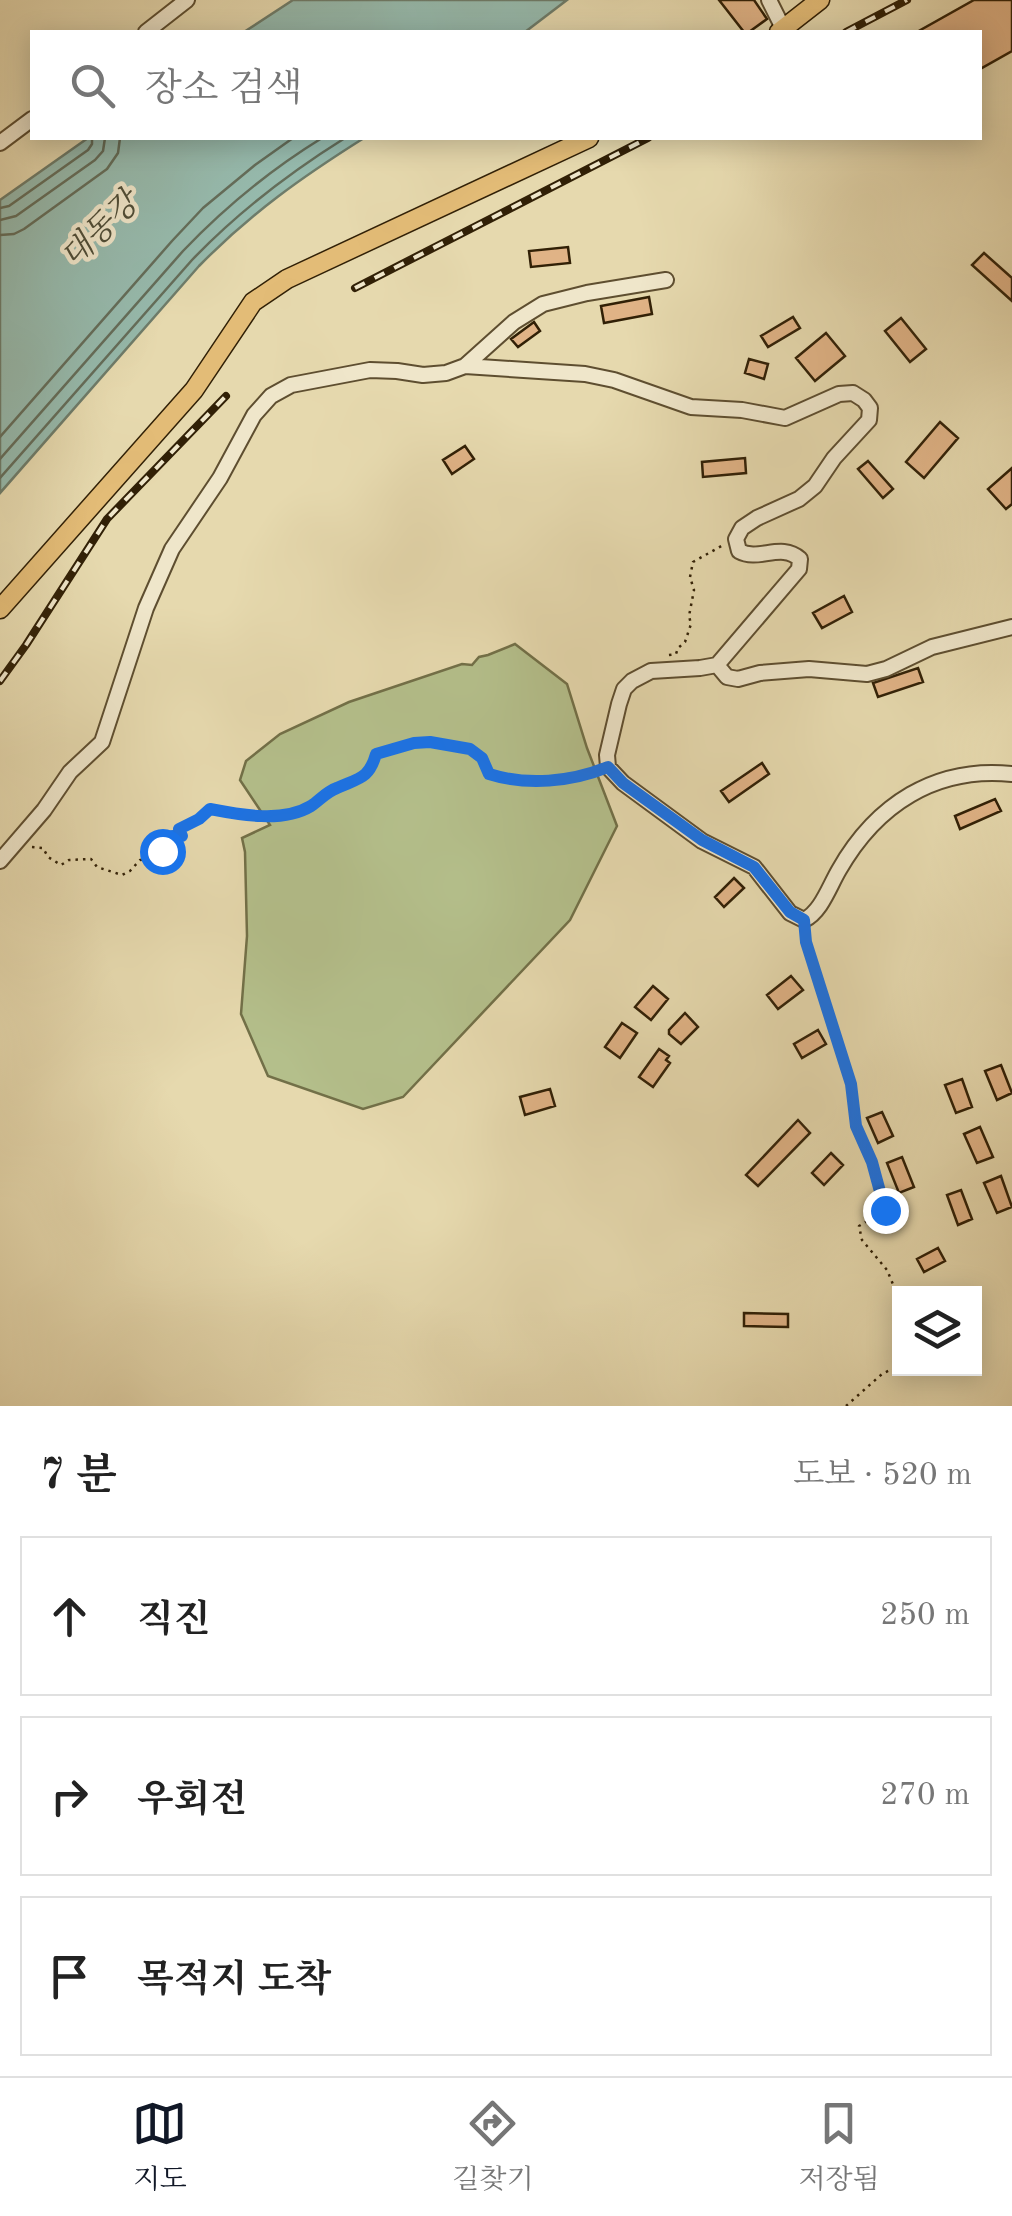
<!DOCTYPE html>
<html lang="ko">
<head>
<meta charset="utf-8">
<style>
	:root { --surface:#fff; --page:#f2f2f2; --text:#222; --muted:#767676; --line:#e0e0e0; --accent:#111827 }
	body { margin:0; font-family:"Old Standard TT","Noto Serif KR",serif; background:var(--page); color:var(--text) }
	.controls { position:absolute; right:30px; bottom:30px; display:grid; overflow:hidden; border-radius:0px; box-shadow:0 5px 25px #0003 }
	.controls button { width:90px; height:90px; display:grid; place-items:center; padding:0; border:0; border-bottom:2px solid var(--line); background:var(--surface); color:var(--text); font:50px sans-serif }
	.stop { position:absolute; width:30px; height:30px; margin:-22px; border:8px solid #1a73e8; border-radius:50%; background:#fff }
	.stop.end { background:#1a73e8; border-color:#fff; box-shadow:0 2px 10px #0008 }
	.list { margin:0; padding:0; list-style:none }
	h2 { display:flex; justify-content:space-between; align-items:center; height:130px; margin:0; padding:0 40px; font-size:42px }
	h2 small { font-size:32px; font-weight:400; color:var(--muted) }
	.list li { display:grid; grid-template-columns:65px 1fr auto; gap:30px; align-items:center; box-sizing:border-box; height:160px; margin:0 20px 20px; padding:0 20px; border:2px solid var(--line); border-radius:0px }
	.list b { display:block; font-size:38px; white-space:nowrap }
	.list em { font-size:32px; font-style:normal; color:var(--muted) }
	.icon { flex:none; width:55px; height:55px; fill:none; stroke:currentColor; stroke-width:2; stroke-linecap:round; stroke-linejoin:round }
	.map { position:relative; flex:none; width:1012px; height:1406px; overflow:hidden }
	.search { position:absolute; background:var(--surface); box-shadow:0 5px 25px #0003; left:30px; right:30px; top:30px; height:110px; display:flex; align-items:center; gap:25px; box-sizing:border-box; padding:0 35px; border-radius:0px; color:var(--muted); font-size:38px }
	.sheet { height:670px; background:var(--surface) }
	nav { display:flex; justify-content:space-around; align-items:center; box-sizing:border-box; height:140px; border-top:2px solid var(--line); background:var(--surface); font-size:28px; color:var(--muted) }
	nav a { display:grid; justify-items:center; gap:5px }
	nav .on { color:var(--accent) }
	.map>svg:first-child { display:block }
</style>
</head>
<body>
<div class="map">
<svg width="1012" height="1406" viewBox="0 0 1012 1406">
	<rect width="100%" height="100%" fill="#e6d9ae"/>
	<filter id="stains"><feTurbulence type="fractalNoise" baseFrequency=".002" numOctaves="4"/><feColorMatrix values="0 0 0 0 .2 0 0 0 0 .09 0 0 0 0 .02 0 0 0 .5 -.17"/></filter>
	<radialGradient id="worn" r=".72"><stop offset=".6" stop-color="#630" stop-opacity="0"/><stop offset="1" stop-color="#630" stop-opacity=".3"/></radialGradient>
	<!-- green -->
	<path fill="#b4bf8b" stroke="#727048" stroke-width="2.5" d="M515,644L567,684L587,748L617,826L570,920L403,1097L363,1109L268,1076L241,1014L247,936L245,852L242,838L270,825L240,780L246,761L280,734L349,702L462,664L472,665L479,657L488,655Z"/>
	<!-- water -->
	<path fill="#96baad" stroke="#6e7c6a" stroke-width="2.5" d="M293,0H567L525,32H244Z
		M88,138H364C302,177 251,213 199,266L0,493V200Z"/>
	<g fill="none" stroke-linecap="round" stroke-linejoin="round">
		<!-- shore -->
		<path stroke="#646d5a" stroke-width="2.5" d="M0,208L9,206L88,150L92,144V138
			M0,220L16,216L95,160L103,151L105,138
			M0,235L14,234L24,229L107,169L118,153L120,138
			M0,437L172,241L203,208L255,165L293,138
			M0,459L183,251C225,207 270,170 322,138
			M0,478L192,260C238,212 289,173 345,138"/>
	</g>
	<!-- building -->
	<path fill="#e0b386" stroke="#312006" stroke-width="2.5" d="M719,0H754L767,19L749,32H744Z
		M974,0H1012V51L980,69V32H917Z
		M568,247L570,263L531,267L529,251Z
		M984,253L1012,278V301L972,265Z
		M649,297L652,314L604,323L601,306Z
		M793,317L800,328L768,347L761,336Z
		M901,318L926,349L910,362L885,331Z
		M534,322L540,331L518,347L511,339Z
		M826,333L845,356L815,381L796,358Z
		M749,359L768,364L764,379L745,373Z
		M940,422L958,438L924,478L906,462Z
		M465,446L474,459L452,474L443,460Z
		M745,458L746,473L703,477L702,462Z
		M868,461L893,489L883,498L858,469Z
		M1012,468V504L1006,509L988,489Z
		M844,596L852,612L822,628L813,613Z
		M918,668L923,682L878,697L873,683Z
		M762,763L769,774L729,802L721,791Z
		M995,799L1001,811L960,829L955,816Z
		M734,878L744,888L724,907L715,897Z
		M791,976L803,990L778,1009L767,995Z
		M653,986L668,999L651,1020L635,1007Z
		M685,1013L698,1027L681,1044L669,1034V1030Z
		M622,1023L637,1033L620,1058L605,1047Z
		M818,1030L826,1044L802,1058L794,1044Z
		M659,1049L669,1056L666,1060L670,1063L653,1087L639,1077Z
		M1001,1065L1012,1093L997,1100L985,1071Z
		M962,1079L972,1107L956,1113L945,1085Z
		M550,1089L555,1106L525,1115L520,1097Z
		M882,1112L893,1136L878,1143L867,1118Z
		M798,1120L810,1133L758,1186L746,1175Z
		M980,1127L993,1157L977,1163L964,1134Z
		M831,1153L843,1165L824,1185L812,1173Z
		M902,1157L914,1187L899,1193L887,1163Z
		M1001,1176L1012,1207L997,1213L984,1183Z
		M961,1190L972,1219L958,1225L947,1195Z
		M938,1248L945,1261L924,1272L917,1259Z
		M744,1313L788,1314V1327L744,1326Z"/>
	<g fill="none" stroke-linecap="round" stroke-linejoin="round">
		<!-- minor casing -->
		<g stroke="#5e4e30" stroke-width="18">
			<path id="minor" d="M769,0L784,30
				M146,32L187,0
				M0,143L32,119
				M465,366L585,374L614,380L691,407L742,410L785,418L839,394L853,393L864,400L870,408L869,420L834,458L815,486L799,499L757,518L742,528L736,539L739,551C759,562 781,542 800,559L799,569L717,665L700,668L651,671L632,681L624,689L619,704L607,755L608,767L623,783L702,841L754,867L790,913L804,920C821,912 829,887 839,870C876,805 935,766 1012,774
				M717,665L727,677L738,679L760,673L809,669L867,674L886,669L932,647L1012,627
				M0,861L44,810L70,772L102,742L146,608L172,549L220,478L254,415L271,396L291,385L370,370L397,371L423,375L446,373L465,366L514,322L543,304L587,293L666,280"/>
		</g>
		<!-- major casing -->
		<g stroke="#312006" stroke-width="21">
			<path id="major" d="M779,32L820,0
				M0,609L194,390L253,302L287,279L589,138"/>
		</g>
		<!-- path -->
		<path stroke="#312006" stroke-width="2.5" stroke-dasharray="2.5 5" stroke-linecap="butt" d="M669,655L676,654L678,648L685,642L691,624L689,616L694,590L690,577L693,562L725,544
			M32,847L43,848L48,857L61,865L69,860L91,859L97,867L122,875L130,871L140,860L148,859L152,855L163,851L164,846L171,845L173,836H182L179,829L199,819L210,809L260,816L284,817L310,806L324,794L358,779L372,768L376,753L414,743L430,741L470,749L482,758L489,774C524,785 560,780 595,772
			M805,936L851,1084L856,1126L872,1161L885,1210L859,1226L862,1240L887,1270L900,1301
			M846,1406L882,1374L900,1365"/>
		<!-- minor -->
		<use href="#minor" stroke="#efe6ca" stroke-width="14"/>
		<!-- major -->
		<use href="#major" stroke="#e3bc77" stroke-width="18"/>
		<!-- rail casing -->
		<g stroke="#312006" stroke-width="8">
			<path id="rail" d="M846,32L907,0
				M355,288L648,138
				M0,681L26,645L107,519L226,396"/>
		</g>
		<!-- rail -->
		<use href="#rail" stroke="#efe6ca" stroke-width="4" stroke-dasharray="11" stroke-linecap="butt"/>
	</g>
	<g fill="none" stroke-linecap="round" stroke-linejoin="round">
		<!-- route -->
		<path stroke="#1a73e8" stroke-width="12" d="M162,851L164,846L171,845L173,836H182L179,829L199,819L210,809C241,815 283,823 311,806C320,800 326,792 337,788C359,778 369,779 376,754L414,743L430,742L470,749L482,758L489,774C527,786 571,782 608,767L623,783L702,840L754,867L790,912L804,920L806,942L851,1084L856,1126L872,1162L885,1210"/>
	</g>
	<g text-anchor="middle" stroke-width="9" stroke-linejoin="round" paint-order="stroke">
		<!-- water labels -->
		<g font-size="32" font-style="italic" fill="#4f4e38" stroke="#efe6ca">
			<text transform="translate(99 229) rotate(-44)" y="11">대동강</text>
		</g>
	</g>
	<rect width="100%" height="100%" filter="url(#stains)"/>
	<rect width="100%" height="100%" fill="url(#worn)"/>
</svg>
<div class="controls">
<button><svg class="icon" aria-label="layers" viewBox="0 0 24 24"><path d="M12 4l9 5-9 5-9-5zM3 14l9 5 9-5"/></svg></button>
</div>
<div class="stop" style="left:162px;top:851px"></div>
<div class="stop end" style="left:885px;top:1210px"></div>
<div class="search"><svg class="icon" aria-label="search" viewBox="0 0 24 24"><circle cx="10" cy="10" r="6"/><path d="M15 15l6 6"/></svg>장소 검색</div>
</div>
<section class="sheet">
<h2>7 분<small>도보 · 520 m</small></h2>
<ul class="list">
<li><svg class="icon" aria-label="ahead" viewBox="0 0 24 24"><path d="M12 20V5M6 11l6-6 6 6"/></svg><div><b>직진</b></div><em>250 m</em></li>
<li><svg class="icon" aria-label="right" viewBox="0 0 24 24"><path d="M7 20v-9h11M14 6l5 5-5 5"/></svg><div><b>우회전</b></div><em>270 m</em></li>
<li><svg class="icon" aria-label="arrive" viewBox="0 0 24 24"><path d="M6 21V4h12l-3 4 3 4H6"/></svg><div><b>목적지 도착</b></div></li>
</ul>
</section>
<nav>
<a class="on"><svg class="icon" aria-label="map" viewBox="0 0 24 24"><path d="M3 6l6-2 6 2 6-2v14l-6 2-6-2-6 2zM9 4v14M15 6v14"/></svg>지도</a>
<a><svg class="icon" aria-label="directions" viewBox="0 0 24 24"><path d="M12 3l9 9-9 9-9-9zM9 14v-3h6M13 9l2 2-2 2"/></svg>길찾기</a>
<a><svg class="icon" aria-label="saved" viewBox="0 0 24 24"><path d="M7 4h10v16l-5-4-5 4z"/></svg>저장됨</a>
</nav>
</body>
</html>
